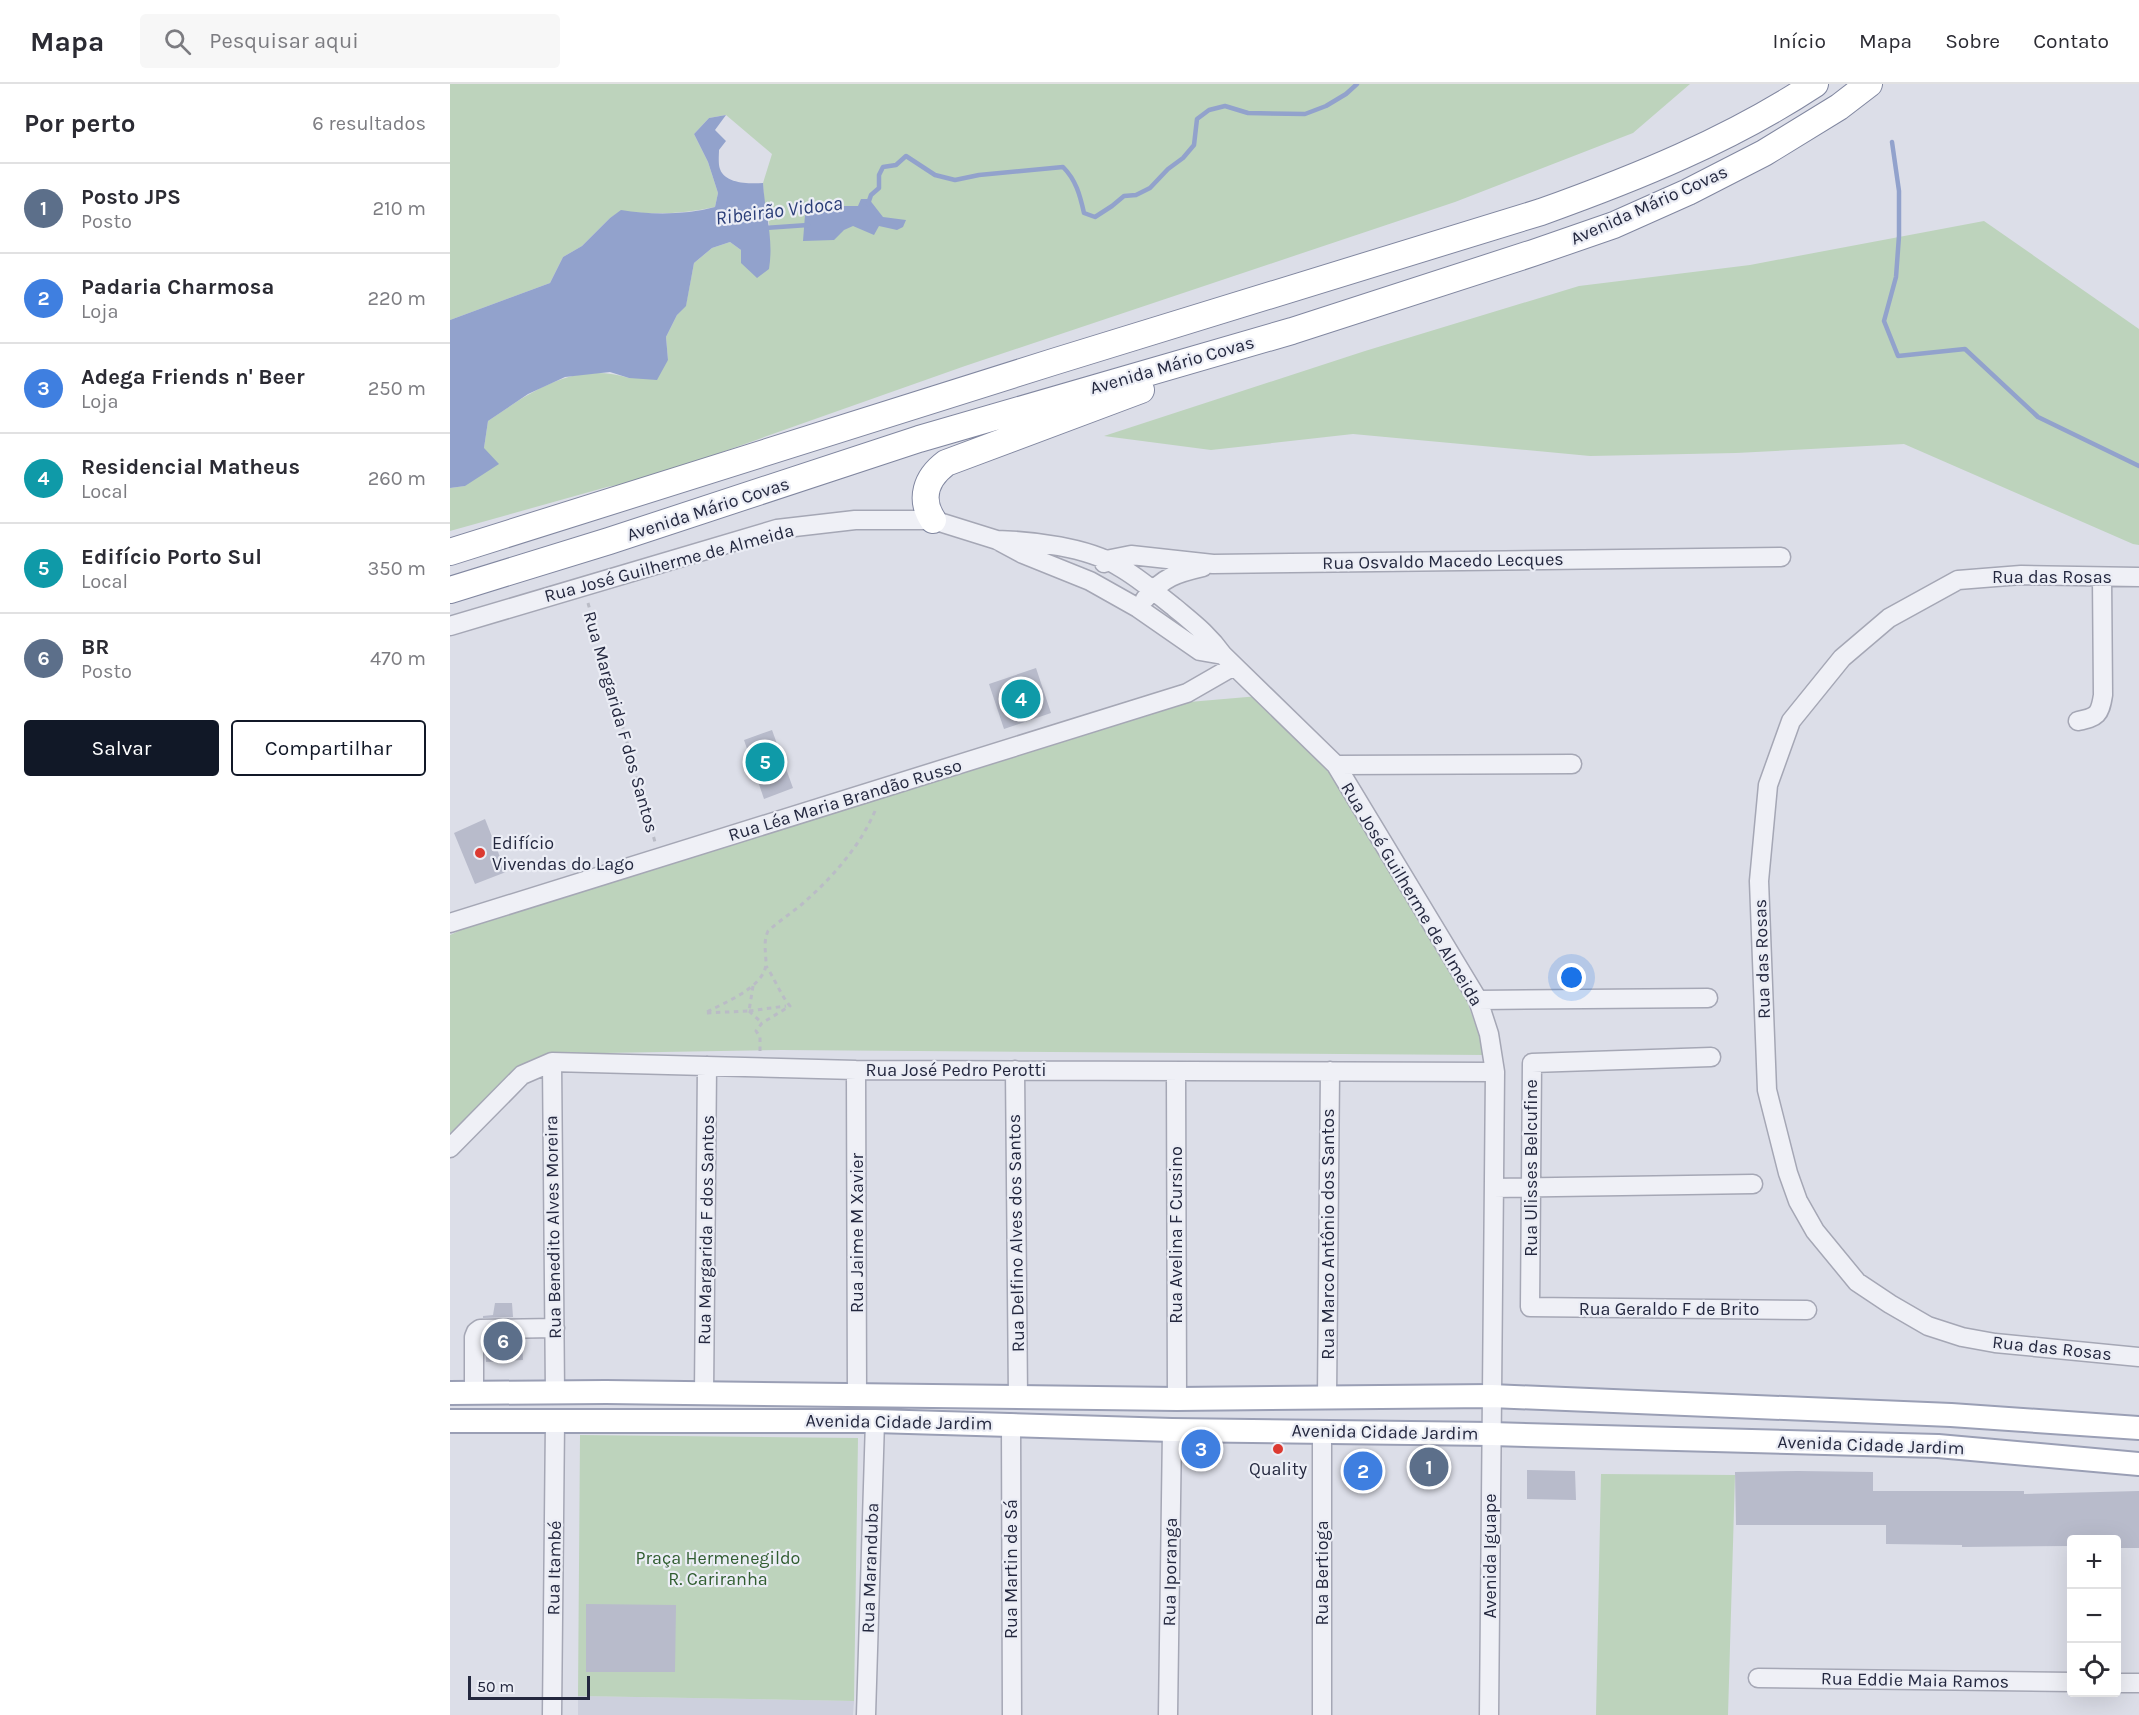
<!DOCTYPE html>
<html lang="pt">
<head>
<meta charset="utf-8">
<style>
	:root { --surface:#fff; --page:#f7f7f7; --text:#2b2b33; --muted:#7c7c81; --line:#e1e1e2; --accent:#111827 }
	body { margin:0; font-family:Karla,sans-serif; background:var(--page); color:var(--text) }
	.controls { position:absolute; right:18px; bottom:18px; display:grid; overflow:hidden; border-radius:6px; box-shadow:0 6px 24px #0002 }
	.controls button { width:54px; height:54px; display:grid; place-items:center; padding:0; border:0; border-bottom:2px solid var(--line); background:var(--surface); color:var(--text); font:30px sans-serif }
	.scale { position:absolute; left:18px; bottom:15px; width:122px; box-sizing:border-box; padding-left:6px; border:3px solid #24283f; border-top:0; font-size:16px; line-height:21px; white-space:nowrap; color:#24283f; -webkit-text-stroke:4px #ebedf5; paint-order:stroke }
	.you { position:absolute; left:1122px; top:894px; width:21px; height:21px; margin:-15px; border:4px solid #fff; border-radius:50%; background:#1a73e8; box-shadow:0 0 0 9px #1a73e833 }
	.badge { display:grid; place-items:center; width:39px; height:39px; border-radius:50%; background:var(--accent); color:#fff; font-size:20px; font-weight:700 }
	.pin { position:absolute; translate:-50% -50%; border:3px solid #fff; box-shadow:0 2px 6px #0006 }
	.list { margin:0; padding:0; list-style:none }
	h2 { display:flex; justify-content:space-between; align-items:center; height:78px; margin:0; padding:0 24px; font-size:26px }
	h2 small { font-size:20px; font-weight:400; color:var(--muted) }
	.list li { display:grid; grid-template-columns:39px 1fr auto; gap:18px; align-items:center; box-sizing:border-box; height:90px; padding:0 24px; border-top:2px solid var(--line) }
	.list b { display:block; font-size:22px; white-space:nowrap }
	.list p { margin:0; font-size:20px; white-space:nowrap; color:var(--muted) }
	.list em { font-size:20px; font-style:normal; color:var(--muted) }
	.actions { display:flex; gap:12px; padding:18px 24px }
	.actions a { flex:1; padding:14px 0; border:2px solid var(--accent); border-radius:6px; text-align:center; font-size:21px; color:var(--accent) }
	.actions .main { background:var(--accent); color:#fff }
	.icon { flex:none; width:33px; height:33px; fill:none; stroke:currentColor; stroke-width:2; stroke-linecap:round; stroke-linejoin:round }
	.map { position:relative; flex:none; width:1689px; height:1631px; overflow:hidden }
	header { display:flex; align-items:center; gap:36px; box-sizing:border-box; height:84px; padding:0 30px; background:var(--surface); border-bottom:2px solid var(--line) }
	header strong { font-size:28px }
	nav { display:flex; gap:33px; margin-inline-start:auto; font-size:21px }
	.search { width:420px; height:54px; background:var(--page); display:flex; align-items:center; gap:15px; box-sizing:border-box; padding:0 21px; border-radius:6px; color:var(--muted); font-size:22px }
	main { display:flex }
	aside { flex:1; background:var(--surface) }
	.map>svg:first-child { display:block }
</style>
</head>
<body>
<header>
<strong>Mapa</strong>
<div class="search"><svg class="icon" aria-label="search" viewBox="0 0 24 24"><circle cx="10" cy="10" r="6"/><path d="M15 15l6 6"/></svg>Pesquisar aqui</div>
<nav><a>Início</a><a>Mapa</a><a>Sobre</a><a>Contato</a></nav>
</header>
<main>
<aside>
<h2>Por perto<small>6 resultados</small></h2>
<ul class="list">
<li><span class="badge" style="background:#5c6f8a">1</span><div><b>Posto JPS</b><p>Posto</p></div><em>210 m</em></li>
<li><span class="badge" style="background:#3f7fe0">2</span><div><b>Padaria Charmosa</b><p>Loja</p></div><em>220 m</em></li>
<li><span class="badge" style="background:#3f7fe0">3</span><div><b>Adega Friends n' Beer</b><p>Loja</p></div><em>250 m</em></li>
<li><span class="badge" style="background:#0f9aa8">4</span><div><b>Residencial Matheus</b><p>Local</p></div><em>260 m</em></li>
<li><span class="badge" style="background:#0f9aa8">5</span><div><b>Edifício Porto Sul</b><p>Local</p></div><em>350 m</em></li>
<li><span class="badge" style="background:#5c6f8a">6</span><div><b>BR</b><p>Posto</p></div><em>470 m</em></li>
</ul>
<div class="actions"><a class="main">Salvar</a><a>Compartilhar</a></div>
</aside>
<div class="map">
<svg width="1689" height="1631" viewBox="0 0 1689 1631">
	<rect width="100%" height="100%" fill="#dcdee8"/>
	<!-- built -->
	<path fill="#cdd0dd" d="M128,1612L404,1617L403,1631H128Z"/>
	<!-- green -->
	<path fill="#bdd3bc" d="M0,0H1240L1183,49L1005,118L515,282L193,396L157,403L0,447V404L15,402L34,364L38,337C82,307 124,277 179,294L218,276L216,253L227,231L236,221L244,179L262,164L280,158L291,166L320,144L314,117L313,99L322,70L276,31L259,34L244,50L258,78L268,109L265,123C234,130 202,131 171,127L160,134L132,162L113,173L100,199L0,236Z
		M1534,137L1689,245V461L1683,460L1454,360L1286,369L1140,372L903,350L761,366L654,352L915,267L1129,202L1300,181Z
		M809,612L878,685L1017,917L1036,971L331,966L96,970L66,985L0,1049V851L15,844L739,618Z
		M130,1351L408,1354L404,1617L128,1612Z
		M1151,1390L1285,1391L1278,1631H1146Z"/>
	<!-- water -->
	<path fill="#92a2cc" d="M276,31L265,46L276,57L269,66C269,71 268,80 270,85C275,100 300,100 313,99C315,131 324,153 319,185L307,194L291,179V166L280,158L262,164L244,179L236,222L227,231L216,253L218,276L207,296L179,294L160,288L115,293L78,310L38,337L34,364L49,380L15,402L0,404V236L100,199L113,173L132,162L160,134L171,126C201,131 235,131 265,123L268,109L258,78L244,50L259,34Z
		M411,115H419L433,133L456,136L453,143L447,146L429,142L424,151L403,142L394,146L384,156L353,157L355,131L394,122H408Z"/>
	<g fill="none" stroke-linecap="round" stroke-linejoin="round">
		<!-- stream -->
		<path stroke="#92a2cc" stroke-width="4.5" d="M1442,58L1449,107V152L1446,193L1434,237L1448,272L1515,265L1588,333L1689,382
			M418,120L421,111L429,104V91L433,83L446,81L456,72L485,91L505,96L529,91L613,83C626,96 630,111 634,129L645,133L662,122L674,112L686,111L700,104L718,85L733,74L744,61L747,35L759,26L775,22L798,29L855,30L876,22L896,10L907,0
			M315,144L358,141"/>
	</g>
	<!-- building -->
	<path fill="#b8bbcb" d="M586,584L601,629L554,645L539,600Z
		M322,646L343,704L314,715L294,656Z
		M35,735L56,788L25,800L4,749Z
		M45,1219H62L63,1233L33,1234V1232L43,1231Z
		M35,1256H72L73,1276L36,1278Z
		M1077,1386L1125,1387L1126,1416L1077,1415Z
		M1348,1387L1423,1388V1407H1574V1410L1689,1407V1464H1666V1455H1622V1462L1512,1463V1461L1436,1460V1441H1286L1285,1388Z
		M136,1520L226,1521L225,1588H136Z"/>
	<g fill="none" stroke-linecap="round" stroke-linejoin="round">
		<!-- minor casing -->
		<g stroke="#a5a7b5" stroke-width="21">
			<path id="minor" d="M547,456C584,457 636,463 668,482C688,493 706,509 724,523C743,539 758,550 773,571L886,681L1028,916L1039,950L1045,988L1039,1631
				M654,479L656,476L681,471L763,480L1331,473
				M1689,493L1571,491L1508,496L1439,534L1392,574L1341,637L1318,701L1309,797L1317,1006L1338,1089L1348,1117L1365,1147L1407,1198L1440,1220L1478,1242L1512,1253L1545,1259L1689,1273
				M695,515C713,493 727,489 753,483
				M0,542L327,445L405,436H483L547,456L573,470L640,497L688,524L750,567L773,571
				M1628,637C1647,633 1650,631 1653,611L1652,493
				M886,681L1122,680
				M0,839L737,609L784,582
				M1028,916L1258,914
				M1261,973L1082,979L1080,1223L1357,1226
				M102,978L105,1309
				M406,986L407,1312
				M565,986L568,1313
				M726,988L727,1315
				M0,1064L72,991L102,978L406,986L1045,988
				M1044,1104L1303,1100
				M24,1309V1253L26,1248L30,1245L105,1244
				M254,1310L257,982
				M877,1313L880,987
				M561,1339L562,1631
				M872,1347V1631
				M1308,1594L1622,1598
				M1666,1599H1689
				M102,1631L105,1337
				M416,1631L425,1337
				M718,1631L722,1346"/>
		</g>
		<!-- major casing -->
		<g stroke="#9a9fb5" stroke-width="26">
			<path id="major" d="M0,1309L156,1308L727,1315L1041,1312L1501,1331L1689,1344
				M0,1337H425L722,1346L1041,1350L1488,1362L1689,1380"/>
		</g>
		<!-- highway casing -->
		<g stroke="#8187a0" stroke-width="28">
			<path id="highway" d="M483,436C469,415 476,394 496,379L691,306
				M0,468L603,278L1091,128C1186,94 1280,56 1365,0
				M0,506L159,457L469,355L842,247L1083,169L1164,141L1238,108L1314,69L1389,23L1419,0"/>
		</g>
		<!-- path -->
		<path stroke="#babcc6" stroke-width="3" stroke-dasharray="4.5 4.5" stroke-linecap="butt" d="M138,519L205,758
			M303,902L299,927L255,929C273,919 314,904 316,880C316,868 313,858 318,847C328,838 340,830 351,821C381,795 409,764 425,727V724
			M299,927L336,922
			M299,927L312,939
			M310,967V953L306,947L312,939L340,922C330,910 325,895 316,882"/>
		<!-- minor -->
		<use href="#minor" stroke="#eff0f6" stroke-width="18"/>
		<!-- major -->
		<use href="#major" stroke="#fff" stroke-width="22"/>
		<!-- highway -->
		<use href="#highway" stroke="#fff" stroke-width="26"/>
	</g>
	<!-- markers -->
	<g fill="#dc3a31" stroke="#ebedf5" stroke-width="2">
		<circle cx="30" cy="769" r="6"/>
		<circle cx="828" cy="1365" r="6"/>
	</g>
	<g text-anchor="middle" stroke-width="4.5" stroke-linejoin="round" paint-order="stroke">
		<!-- street labels -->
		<g font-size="18" fill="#24283f" stroke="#ebedf5">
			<text transform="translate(1199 121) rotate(-24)" y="6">Avenida Mário Covas</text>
			<text transform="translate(722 281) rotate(-16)" y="6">Avenida Mário Covas</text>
			<text transform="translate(258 425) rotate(-18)" y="6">Avenida Mário Covas</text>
			<text transform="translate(993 477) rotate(-1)" y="6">Rua Osvaldo Macedo Lecques</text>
			<text transform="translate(219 479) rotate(-15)" y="6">Rua José Guilherme de Almeida</text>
			<text x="1602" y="499">Rua das Rosas</text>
			<text transform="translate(171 638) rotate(74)" y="6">Rua Margarida F dos Santos</text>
			<text transform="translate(395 716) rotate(-17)" y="6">Rua Léa Maria Brandão Russo</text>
			<text transform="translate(962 810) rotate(59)" y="6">Rua José Guilherme de Almeida</text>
			<text transform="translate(1312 875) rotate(-92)" y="6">Rua das Rosas</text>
			<text x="506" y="992">Rua José Pedro Perotti</text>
			<text transform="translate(1081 1084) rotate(-90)" y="6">Rua Ulisses Belcufine</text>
			<text transform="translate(103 1143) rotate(-91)" y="6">Rua Benedito Alves Moreira</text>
			<text transform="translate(256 1146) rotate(-89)" y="6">Rua Margarida F dos Santos</text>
			<text transform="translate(407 1149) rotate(-90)" y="6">Rua Jaime M Xavier</text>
			<text transform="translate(566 1149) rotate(-91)" y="6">Rua Delfino Alves dos Santos</text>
			<text transform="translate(878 1150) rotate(-90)" y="6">Rua Marco Antônio dos Santos</text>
			<text transform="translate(726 1151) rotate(-90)" y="6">Rua Avelina F Cursino</text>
			<text x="1219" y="1231">Rua Geraldo F de Brito</text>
			<text transform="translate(1602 1264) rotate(6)" y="6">Rua das Rosas</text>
			<text transform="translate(449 1338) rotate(1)" y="6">Avenida Cidade Jardim</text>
			<text transform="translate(935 1348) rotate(1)" y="6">Avenida Cidade Jardim</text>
			<text transform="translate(1421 1361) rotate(2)" y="6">Avenida Cidade Jardim</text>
			<text transform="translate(1040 1472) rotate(-90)" y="6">Avenida Iguape</text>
			<text transform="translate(104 1484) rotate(-89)" y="6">Rua Itambé</text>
			<text transform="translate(420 1484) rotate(-88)" y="6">Rua Maranduba</text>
			<text transform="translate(561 1485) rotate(-90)" y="6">Rua Martin de Sá</text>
			<text transform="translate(720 1488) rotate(-89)" y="6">Rua Iporanga</text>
			<text transform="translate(872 1489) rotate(-90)" y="6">Rua Bertioga</text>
			<text transform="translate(1465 1596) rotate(1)" y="6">Rua Eddie Maia Ramos</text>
		</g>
		<!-- poi labels -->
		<g font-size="18" fill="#24283f" stroke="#ebedf5" text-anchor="start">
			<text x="42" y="765">Edifício<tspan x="42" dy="21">Vivendas do Lago</tspan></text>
			<text x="828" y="1391" text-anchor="middle">Quality</text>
		</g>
		<!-- park labels -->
		<g font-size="18" fill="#305d30" stroke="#ebedf5">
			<text x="268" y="1480">Praça Hermenegildo<tspan x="268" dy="21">R. Cariranha</tspan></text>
		</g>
		<!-- water labels -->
		<g font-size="20" font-style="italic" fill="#2a3d77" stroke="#ebedf5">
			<text transform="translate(329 126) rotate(-7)" y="7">Ribeirão Vidoca</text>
		</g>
	</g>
</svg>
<div class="controls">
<button>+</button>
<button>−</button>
<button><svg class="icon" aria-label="locate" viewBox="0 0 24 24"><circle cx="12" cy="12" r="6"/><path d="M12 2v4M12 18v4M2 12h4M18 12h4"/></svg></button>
</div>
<div class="scale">50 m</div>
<div class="you"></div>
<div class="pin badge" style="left:979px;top:1383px;background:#5c6f8a">1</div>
<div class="pin badge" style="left:913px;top:1387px;background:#3f7fe0">2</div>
<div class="pin badge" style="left:751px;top:1365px;background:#3f7fe0">3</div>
<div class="pin badge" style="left:571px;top:615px;background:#0f9aa8">4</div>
<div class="pin badge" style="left:315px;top:678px;background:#0f9aa8">5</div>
<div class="pin badge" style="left:53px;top:1257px;background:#5c6f8a">6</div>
</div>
</main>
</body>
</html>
